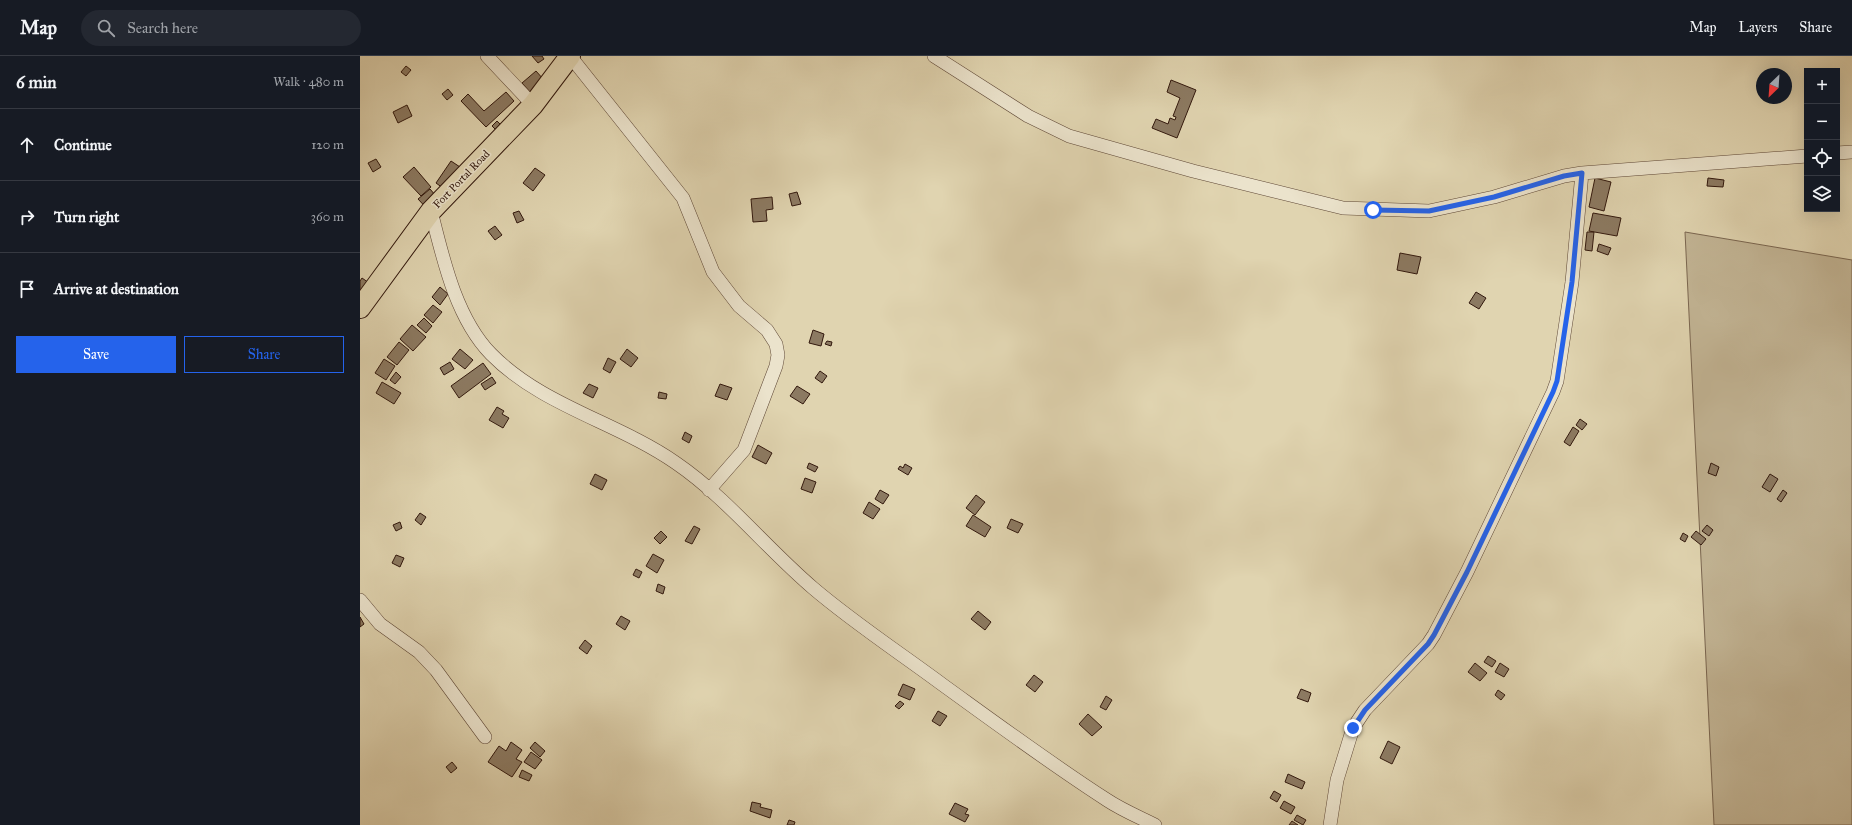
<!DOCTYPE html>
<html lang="en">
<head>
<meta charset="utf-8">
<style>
	:root { --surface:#171b24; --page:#242831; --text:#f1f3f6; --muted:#9ea1a6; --line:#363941; --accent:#2563eb }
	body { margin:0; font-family:"IM FELL Great Primer",serif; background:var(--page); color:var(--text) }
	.controls { position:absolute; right:12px; top:12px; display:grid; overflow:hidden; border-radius:0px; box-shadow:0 4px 16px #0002 }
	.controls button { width:36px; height:36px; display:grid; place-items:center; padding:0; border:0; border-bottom:1px solid var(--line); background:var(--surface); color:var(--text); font:20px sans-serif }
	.compass { position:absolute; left:1396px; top:12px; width:36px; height:36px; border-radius:50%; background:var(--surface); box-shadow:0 4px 16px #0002; rotate:205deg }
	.stop { position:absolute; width:12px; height:12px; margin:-9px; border:3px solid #2563eb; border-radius:50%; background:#fff }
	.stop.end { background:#2563eb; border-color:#fff; box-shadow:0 1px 4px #0008 }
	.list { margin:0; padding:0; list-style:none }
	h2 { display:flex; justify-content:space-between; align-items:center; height:52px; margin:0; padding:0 16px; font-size:17px }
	h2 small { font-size:13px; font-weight:400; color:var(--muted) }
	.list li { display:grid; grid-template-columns:26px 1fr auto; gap:12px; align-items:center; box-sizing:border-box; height:72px; padding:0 16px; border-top:1px solid var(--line) }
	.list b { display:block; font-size:15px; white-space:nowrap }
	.list em { font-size:13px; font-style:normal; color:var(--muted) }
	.actions { display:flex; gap:8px; padding:12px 16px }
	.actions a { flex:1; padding:9px 0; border:1px solid var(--accent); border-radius:0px; text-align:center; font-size:14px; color:var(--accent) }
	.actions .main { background:var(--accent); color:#fff }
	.icon { flex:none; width:22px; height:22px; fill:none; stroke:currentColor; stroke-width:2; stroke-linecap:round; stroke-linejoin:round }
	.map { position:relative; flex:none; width:1492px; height:769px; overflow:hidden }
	header { display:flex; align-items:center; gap:24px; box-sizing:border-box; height:56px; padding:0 20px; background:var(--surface); border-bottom:1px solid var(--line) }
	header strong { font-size:19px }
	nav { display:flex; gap:22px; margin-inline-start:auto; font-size:14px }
	.search { width:280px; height:36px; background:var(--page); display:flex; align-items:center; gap:10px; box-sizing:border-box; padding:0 14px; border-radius:22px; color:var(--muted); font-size:15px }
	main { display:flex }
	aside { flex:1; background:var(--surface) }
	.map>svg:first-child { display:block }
</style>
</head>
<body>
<header>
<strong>Map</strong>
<div class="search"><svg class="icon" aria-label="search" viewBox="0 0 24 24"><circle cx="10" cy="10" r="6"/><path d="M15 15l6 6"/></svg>Search here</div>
<nav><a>Map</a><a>Layers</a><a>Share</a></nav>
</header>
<main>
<aside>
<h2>6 min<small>Walk · 480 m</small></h2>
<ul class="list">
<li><svg class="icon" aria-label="ahead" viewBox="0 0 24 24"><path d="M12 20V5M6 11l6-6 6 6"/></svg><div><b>Continue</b></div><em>120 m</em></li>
<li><svg class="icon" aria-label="right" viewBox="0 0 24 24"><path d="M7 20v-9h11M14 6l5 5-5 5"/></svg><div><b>Turn right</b></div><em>360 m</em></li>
<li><svg class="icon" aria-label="arrive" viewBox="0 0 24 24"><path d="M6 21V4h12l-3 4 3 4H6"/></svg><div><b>Arrive at destination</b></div></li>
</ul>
<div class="actions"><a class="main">Save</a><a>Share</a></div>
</aside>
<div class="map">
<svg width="1492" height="769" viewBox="0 0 1492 769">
	<rect width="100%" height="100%" fill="#e0d4b0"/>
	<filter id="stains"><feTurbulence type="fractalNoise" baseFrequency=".005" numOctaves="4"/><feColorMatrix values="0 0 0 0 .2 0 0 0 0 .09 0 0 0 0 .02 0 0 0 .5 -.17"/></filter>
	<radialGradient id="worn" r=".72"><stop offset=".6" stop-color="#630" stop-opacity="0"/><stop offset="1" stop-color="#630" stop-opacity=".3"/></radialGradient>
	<!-- green -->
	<path fill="#c2b494" stroke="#7a6650" d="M1325,176L1492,204V769H1354Z"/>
	<!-- building -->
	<path fill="#8c7a62" stroke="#32180d" d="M172,0H182L184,3L178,7Z
		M46,10L51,14L46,20L41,16Z
		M176,15L184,24L170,36L162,27Z
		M811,24L836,34L817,82L792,72L796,63L808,68L810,62L815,64L816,61L813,60L820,42L807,36Z
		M88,33L93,39L87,44L82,38Z
		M146,36L154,45L126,71L101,45L108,38L124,55Z
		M47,49L52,60L38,67L33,56Z
		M137,65L141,69L136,74L132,70Z
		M16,103L21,111L13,116L8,107Z
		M91,105L103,113L87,135L76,127Z
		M54,111L71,131L61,140L43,121Z
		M175,112L185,119L173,135L163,127Z
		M1235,122L1251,126L1244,155L1229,151Z
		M1348,122L1364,124L1363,131L1347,130Z
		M70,133L82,147L71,157L58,143Z
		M437,136L441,148L432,150L429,138Z
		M412,141L413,153L406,154L407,165L393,166L391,143Z
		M159,155L164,164L157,167L153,157Z
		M1233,157L1261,162L1257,180L1229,175Z
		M135,170L142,179L135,184L128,175Z
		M1227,176H1234L1232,195L1225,194Z
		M1239,188L1251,192L1248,199L1237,195Z
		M1040,197L1061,201L1057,218L1037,214Z
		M2,222L12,229L0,244V225Z
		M80,231L88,238L80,249L72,241Z
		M1116,236L1126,242L1119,253L1109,247Z
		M73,249L82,256L73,267L64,259Z
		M64,262L72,270L66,277L57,269Z
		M52,269L66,281L53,295L40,283Z
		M453,274L464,278L461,290L449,287Z
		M467,285L472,286L471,290L465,288Z
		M39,286L49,294L37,309L27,301Z
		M100,293L113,304L105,313L92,303Z
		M267,293L278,302L271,311L260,303Z
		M248,302L256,306L250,317L243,313Z
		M24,303L35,310L26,324L15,317Z
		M90,306L94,313L84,319L80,312Z
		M123,307L131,318L99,342L91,330Z
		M460,315L467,320L462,327L455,322Z
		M36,316L41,321L35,328L30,324Z
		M132,321L136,327L125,334L121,328Z
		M22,326L41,337L34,348L16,337Z
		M229,328L238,332L233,342L223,337Z
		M360,328L372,332L367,344L355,340Z
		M437,330L450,338L443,348L430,340Z
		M299,336L307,338L306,343L298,342Z
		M137,351L144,355L142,358L149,362L143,372L129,364Z
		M1220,363L1227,368L1222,374L1216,369Z
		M1213,371L1219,375L1210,390L1204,386Z
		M325,376L332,380L329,387L322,383Z
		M398,389L412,397L406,408L392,401Z
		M449,407L458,411L455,416L447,412Z
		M1351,407L1359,411L1356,420L1348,417Z
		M545,408L552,412L548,419L538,413L540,410L543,412Z
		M235,418L247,424L242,434L230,428Z
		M1410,418L1418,423L1410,436L1402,431Z
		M445,422L456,426L452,437L441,433Z
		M520,434L529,439L523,448L515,443Z
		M1423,434L1427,437L1421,446L1417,443Z
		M616,439L625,446L615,459L606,452Z
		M509,446L520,453L513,463L503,457Z
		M60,457L66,461L61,469L55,464Z
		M613,459L631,471L625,481L606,470Z
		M651,463L663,468L658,477L647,472Z
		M40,466L42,472L36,475L33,469Z
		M1347,469L1353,474L1349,480L1342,475Z
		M334,470L340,473L332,488L325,485Z
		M301,475L307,481L300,488L294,482Z
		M1336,475L1346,483L1341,489L1331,481Z
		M1323,477L1328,480L1325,486L1320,483Z
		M293,498L304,504L297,517L286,510Z
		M36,499L44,502L40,511L32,507Z
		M276,513L282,516L279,522L273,519Z
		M298,528L305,531L303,538L296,535Z
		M618,555L631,566L625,574L611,563Z
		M261,560L270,565L265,574L256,568Z
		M0,561L4,568L0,571Z
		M225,584L232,590L227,598L219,592Z
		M1128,600L1136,605L1132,611L1124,606Z
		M1115,607L1127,617L1120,625L1108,616Z
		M1140,607L1149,613L1144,621L1135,616Z
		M674,619L683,626L675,636L666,629Z
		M543,628L555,633L550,644L538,639Z
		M941,633L951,637L948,646L937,642Z
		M1138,634L1145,639L1141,644L1135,639Z
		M746,640L752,644L746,654L740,651Z
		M540,645L544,648L539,653L535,650Z
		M578,655L587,660L580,670L572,665Z
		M728,658L742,671L732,680L719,668Z
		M1028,685L1040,691L1032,708L1020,702Z
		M151,686L162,694L156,703L162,706L152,721L128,706L139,690L146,695Z
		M175,686L185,695L180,701L170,692Z
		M171,696L182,704L175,713L164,706Z
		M92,706L97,712L91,717L86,711Z
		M162,714L172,719L169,725L159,721Z
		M928,718L945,726L942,733L925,726Z
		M914,735L921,739L917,746L910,742Z
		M924,745L935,751L931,758L920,752Z
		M392,746L401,748L400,751L412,754L410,762L390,755Z
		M595,747L608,753L605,758L609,759L605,766L589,758Z
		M937,759L946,764L943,769L934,764Z
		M429,764L435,766L434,769H427Z
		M932,765L938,769H929Z"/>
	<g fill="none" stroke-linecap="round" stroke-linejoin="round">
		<!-- street casing -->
		<g stroke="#5e4736" stroke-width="14">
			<path id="street" d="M127,0L173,49
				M210,0L323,142L353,216L379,250L407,274L416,288L418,299L416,310L384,394L349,434
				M574,0L668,60L709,80L833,115L983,152L1069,155L1134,141L1204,120L1222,117L1447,100
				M1477,97L1492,96
				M71,155C83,203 96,262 131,298C182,350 257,366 316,407C367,442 406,492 453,532C494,567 540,597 583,629C637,668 691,708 747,744C762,754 779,761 795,769
				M0,544L20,568L59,596L76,614L125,681
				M970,769L977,724L993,672L1005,654L1068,588L1074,579L1107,516L1193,336L1197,325L1212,226L1222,117"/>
		</g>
		<!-- primary casing -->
		<g stroke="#32180d" stroke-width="22">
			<path id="primary" d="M0,252L71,155L173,49L210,0"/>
		</g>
		<!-- street -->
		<use href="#street" stroke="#ebe3cc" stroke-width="13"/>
		<!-- primary -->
		<use href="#primary" stroke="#e0d4b0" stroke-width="20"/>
	</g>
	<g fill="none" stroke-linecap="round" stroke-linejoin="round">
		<!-- route -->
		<path stroke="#2563eb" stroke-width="5" d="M993,672L1005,654L1068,588L1074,579L1107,516L1193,336L1197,325L1212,226L1222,117L1204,120L1134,141L1069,155L1013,154"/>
	</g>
	<g text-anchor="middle" stroke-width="3" stroke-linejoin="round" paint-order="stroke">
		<!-- street labels -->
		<g font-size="11" fill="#32180d" stroke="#ebe3cc">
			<text transform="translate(101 123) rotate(-46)" y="4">Fort Portal Road</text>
		</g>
	</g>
	<rect width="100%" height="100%" filter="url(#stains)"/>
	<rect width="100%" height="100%" fill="url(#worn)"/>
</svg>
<div class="controls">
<button>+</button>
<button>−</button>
<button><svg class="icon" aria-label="locate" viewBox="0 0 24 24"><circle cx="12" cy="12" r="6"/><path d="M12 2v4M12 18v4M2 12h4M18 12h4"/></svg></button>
<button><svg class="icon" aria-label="layers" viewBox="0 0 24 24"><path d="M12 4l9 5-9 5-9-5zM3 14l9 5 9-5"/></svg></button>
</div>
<svg class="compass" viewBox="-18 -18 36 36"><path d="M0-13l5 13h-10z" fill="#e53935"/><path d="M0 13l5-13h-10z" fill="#9ea1a6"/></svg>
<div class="stop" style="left:1013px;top:154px"></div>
<div class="stop end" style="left:993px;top:672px"></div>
</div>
</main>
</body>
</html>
